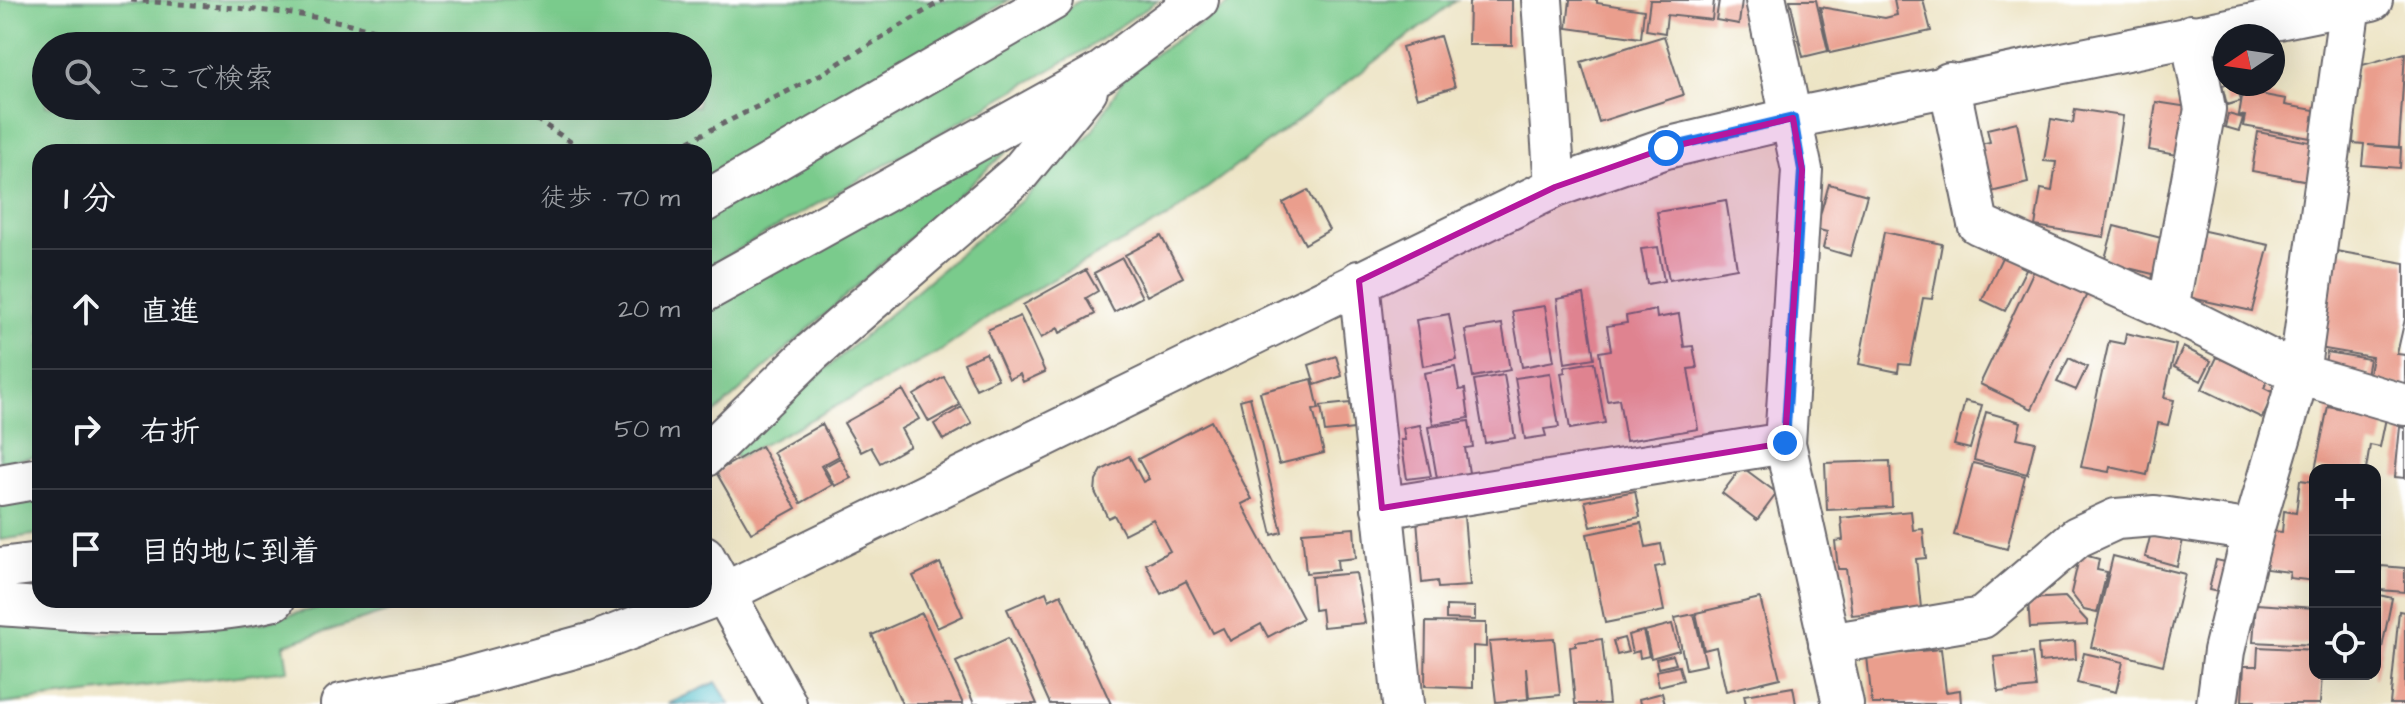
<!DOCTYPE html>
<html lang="ja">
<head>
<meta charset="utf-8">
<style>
	:root { --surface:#171b24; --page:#20242c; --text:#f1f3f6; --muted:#9ea1a6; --line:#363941 }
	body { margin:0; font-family:"Architects Daughter","Klee One",sans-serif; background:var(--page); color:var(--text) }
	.controls { position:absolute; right:24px; bottom:24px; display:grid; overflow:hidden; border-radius:16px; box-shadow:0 8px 32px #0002 }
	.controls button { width:72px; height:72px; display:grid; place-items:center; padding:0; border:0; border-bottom:2px solid var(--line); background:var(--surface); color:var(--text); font:40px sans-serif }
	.compass { position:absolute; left:2213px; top:24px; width:72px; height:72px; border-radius:50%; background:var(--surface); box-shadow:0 8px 32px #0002; rotate:257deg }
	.stop { position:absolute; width:24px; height:24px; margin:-18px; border:6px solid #1a73e8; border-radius:50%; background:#fff }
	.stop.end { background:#1a73e8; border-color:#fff; box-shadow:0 2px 8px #0008 }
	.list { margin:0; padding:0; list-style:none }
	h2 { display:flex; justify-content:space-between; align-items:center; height:104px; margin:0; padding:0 32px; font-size:34px }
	h2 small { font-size:26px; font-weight:400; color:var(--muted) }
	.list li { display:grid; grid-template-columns:52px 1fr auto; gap:24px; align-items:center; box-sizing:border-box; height:120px; padding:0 32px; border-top:2px solid var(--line) }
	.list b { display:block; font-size:30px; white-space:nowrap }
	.list em { font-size:26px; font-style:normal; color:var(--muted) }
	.icon { flex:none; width:44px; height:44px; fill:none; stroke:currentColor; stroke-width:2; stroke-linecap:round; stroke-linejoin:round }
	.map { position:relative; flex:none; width:2405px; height:704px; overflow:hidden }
	.search { position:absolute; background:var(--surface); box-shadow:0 8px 32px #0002; left:32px; top:32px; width:680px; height:88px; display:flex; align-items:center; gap:20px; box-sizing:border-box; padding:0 28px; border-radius:44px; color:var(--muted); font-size:30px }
	.panel { position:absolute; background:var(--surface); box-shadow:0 8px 32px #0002; left:32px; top:144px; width:680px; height:464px; border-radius:24px }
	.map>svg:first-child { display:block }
</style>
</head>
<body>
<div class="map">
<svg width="2405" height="704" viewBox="0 0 2405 704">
	<rect width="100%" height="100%" fill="#fff"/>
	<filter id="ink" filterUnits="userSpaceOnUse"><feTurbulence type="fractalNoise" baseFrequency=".0125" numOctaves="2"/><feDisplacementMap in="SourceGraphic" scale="16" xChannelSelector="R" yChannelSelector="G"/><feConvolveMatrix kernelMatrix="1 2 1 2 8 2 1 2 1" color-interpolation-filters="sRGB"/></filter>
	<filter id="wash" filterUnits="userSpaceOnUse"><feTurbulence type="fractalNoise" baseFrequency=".006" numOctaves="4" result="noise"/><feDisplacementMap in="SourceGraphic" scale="32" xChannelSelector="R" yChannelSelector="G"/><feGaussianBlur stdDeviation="1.8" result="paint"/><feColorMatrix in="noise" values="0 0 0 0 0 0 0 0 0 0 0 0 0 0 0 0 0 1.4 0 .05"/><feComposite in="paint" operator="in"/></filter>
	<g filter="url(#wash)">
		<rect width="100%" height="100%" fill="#ede4c5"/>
		<!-- green -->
		<path fill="#7acb8c" stroke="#4e7664" stroke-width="2" fill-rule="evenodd" d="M0,0H1009L834,107L704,180V152H40V456L0,462ZM46,46H698V106H46Z
			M1081,0H1158L1088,48L704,269V219Z
			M1235,0H1457L1170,216L1009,303L941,351L736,459L733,449L1023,199L1092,132L1127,73Z
			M1053,110L704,423V309Z
			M40,494V534L0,540V499Z
			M347,600H423L284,645L288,670L0,704V623L101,633L260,623Z"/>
		<!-- water -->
		<path fill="#52bfca" stroke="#3a7082" stroke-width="2" d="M716,682L730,704H668Z"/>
		<g id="blocks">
			<!-- building -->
			<path fill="#ea9e8d" d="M1473,0H1512V45H1468L1469,3Z
				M1570,0H1597V3L1644,10L1641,38L1567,28Z
				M1650,0H1714L1712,20L1667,15L1665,33L1646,30Z
				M1719,0H1742L1739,24L1716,20Z
				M1790,0H1816L1828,51L1803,57Z
				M1894,0H1923L1931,31L1830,53L1820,7L1885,18L1897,15Z
				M1440,36L1455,87L1417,98L1402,47Z
				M1664,36L1683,95L1599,122L1581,62Z
				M2405,53L2399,147L2368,145L2401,148L2400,168L2362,165L2364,144L2353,143L2359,66Z
				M2227,84H2237L2241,101L2227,105L2222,85Z
				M2243,91L2286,99L2285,105L2320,111L2316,139L2243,126L2245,116L2239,115Z
				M2156,102L2195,108L2187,157L2149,150Z
				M2075,109L2123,116L2104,237L2035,226L2041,189L2052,191L2056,162L2044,161L2051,119L2073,123Z
				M2228,114L2243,118L2239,131L2225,127Z
				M2017,122L2028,183L1991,192L1980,144L1990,142L1987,129Z
				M2258,132L2315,143L2309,181L2252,171Z
				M1829,184L1867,195L1850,256L1823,248L1827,232L1816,229Z
				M1308,190L1329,230L1305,244L1283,203Z
				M1726,200L1737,268L1669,280L1657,212Z
				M2114,226L2173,241L2165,277L2104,262Z
				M2200,230L2269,245L2252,311L2187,297Z
				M1884,232L1942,244L1932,299L1923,298L1910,365L1899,364L1898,372L1859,364Z
				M1161,236L1183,277L1147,296L1125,255Z
				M1658,247L1664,281L1647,284L1641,249Z
				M2336,251L2405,263V319L2397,354L2405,355V386L2368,379L2372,357L2319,348Z
				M2004,253L2028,265L2005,311L1982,300Z
				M1122,258L1142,297L1114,312L1094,273Z
				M2036,266L2088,292L2032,409L1980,384Z
				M1086,270L1098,291L1086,298L1095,314L1060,333L1058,328L1041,338L1023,305Z
				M1584,294L1594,358L1565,363L1557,299Z
				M1545,306L1554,361L1522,367L1512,311Z
				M1656,310L1657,318L1679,314L1684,347L1693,346L1697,368L1688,369L1698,429L1626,441L1619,399L1607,401L1599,352L1611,350L1607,326L1627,323L1626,316Z
				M1449,314L1457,360L1423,366L1416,320Z
				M1020,316L1045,372L1023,382L1020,374L1009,379L987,330Z
				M1502,324L1510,370L1473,377L1465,330Z
				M2126,333L2176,345L2164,398L2174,400L2168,425L2158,423L2147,475L2110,467L2109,472L2081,467L2109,341L2124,344Z
				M2183,347L2211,361L2201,381L2174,367Z
				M2327,352L2369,359L2366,375L2324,368Z
				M986,353L998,379L976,389L964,363Z
				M1336,356L1342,376L1315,385L1309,365Z
				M2217,357L2267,381L2264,388L2274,393L2262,418L2202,389Z
				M2069,358L2087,367L2076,390L2057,382Z
				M1594,362L1605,423L1570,429L1561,373L1565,372L1564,367Z
				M1455,367L1459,390L1465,389L1469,418L1433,424L1424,373Z
				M1550,373L1559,427L1544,429L1546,436L1525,439L1515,378Z
				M1504,375L1515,438L1485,443L1474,380Z
				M944,377L960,405L929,422L914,395Z
				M1312,379L1319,409L1313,410L1324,453L1279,464L1260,392Z
				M903,390L919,419L901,429L910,446L880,463L871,447L861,452L844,423Z
				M1250,397L1282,532L1272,535L1240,400Z
				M1965,401L1982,405L1970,449L1954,445Z
				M1350,403L1354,429L1325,432L1321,406Z
				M2328,406L2386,418L2380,447L2370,445L2366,470H2315Z
				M962,407L972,424L943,440L934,424Z
				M1986,412L2021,422L2017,438L2035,442L2027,474L1974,460Z
				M1211,421L1252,499L1242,504L1303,618L1268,637L1261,624L1230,641L1223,628L1213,633L1186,581L1161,594L1146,564L1170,551L1153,519L1124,534L1114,515L1108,518L1095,492L1096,481L1102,470L1129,456L1143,482L1149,479L1138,459Z
				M1469,421L1473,447L1465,448L1470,479L1438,484L1428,427Z
				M822,424L839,456L821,466L832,485L801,503L773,452Z
				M1420,425L1431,476L1407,479L1401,440H1405L1403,428Z
				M2400,427L2405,428V478L2395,477Z
				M761,446L796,508L751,533L716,472Z
				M840,458L851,478L835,486L824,467Z
				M1890,461L1892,507L1827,510L1825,463Z
				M1973,463L2025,476L2007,549L1954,535Z
				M1742,467L1777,493L1757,520L1722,493Z
				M2300,480L2315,482V581L2289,578L2290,572L2266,569L2271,531L2282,532L2284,511L2296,513Z
				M1635,491L1640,517L1591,527L1585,501Z
				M1911,511L1913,530L1923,529L1926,558L1916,559L1921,608L1852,615L1846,569H1838L1835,541L1843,540L1841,518Z
				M1464,516L1470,586L1438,588L1437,581L1422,583L1417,519Z
				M1641,523L1646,547L1661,544L1665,565L1655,567L1664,611L1605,623L1587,534Z
				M1354,528L1356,558L1337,560L1338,570L1306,573L1302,532Z
				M2151,533L2183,540L2177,566L2145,557Z
				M2080,554L2099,559L2097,570L2107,572L2097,613L2084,610L2071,593Z
				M2113,556L2185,574L2163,665L2091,647Z
				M2216,560L2230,563L2223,593L2209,590Z
				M940,563L963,616L937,628L913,576Z
				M2381,566L2405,568V592L2379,590Z
				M1356,573L1365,623L1323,627L1321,609L1314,610L1311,577Z
				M1046,592L1049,600L1061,594L1111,704H1050L1007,609Z
				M2375,594L2392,598L2376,678H2375Z
				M2065,597L2087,621V625L2030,628L2028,599Z
				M1760,598L1780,678L1726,691L1716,647L1704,650L1696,613Z
				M2256,604L2315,608V645L2253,642Z
				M1446,606L1475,607V620L1446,619Z
				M2399,611L2405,612V704H2390Z
				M922,613L963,704H902L872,635Z
				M1694,614L1706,665L1686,669L1675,618Z
				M1426,622L1486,623V647L1473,646V688L1425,686Z
				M1672,624L1679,650L1651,658L1645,631Z
				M1643,631L1649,656L1640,658L1639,651L1632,653L1628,635Z
				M1008,638L1037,704H974L956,662Z
				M1554,638L1560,695L1529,698L1526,667L1528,699L1496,702L1489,642Z
				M1624,638L1628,652L1617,655L1613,641Z
				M1602,639L1609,704H1575L1570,647L1576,646V642Z
				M2075,641L2076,659L2039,662L2038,645Z
				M2258,647L2315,650V674H2322L2320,704H2255V701H2242L2244,666H2257Z
				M1941,649L1946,692L1960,690L1961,704H1872L1867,656Z
				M2032,653L2036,688L1998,692L1994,657Z
				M2084,653L2123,662L2116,692L2077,683Z
				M1673,655L1676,664L1658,668L1656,659Z
				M1679,666L1683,680L1659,686L1656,671Z
				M1793,687L1796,704H1746L1744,695Z
				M1662,693L1665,704H1640L1639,699Z"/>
		</g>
	</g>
	<g filter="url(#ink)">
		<use href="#blocks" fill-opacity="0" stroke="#69666b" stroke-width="2"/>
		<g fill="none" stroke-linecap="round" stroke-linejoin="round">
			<!-- minor casing -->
			<g stroke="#69666b" stroke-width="44">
				<path id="minor" d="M1542,0L1555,187
					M1766,0L1802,170L1785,443L1843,704
					M1949,83L1978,224L2168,309L2299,374L2405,405
					M704,202L1053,0
					M1359,281L1403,704
					M704,292L1102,72L1198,0
					M2168,309L2205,109L2191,35
					M704,457L812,352L1020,172L1087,90
					M0,485L40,478
					M1382,508L1785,443
					M704,556L786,704
					M0,568L40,563
					M0,605C90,612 185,621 274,600
					M1829,644L1982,618L2077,537L2116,519L2155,516L2253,531
					M341,704L450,682L596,642L724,593L1555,187L1666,148L1793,118L2372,0
					M2217,704L2224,651L2253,531L2299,374L2350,4"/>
			</g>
			<!-- path -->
			<path stroke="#69666b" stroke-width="5" stroke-dasharray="6 6" stroke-linecap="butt" d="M131,0C225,9 331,8 419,46
				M516,106L586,152
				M667,152L818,76L943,0"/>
			<!-- minor -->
			<use href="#minor" stroke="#fff" stroke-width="40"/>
		</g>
	</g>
	<g fill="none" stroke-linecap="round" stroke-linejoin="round" filter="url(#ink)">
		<!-- route -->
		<path stroke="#1a73e8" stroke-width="10" d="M1666,148L1793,118L1802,170L1785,443"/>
	</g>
	<!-- marked area -->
	<path fill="#b5179e" fill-opacity="0.2" stroke="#b5179e" stroke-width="6" stroke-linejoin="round" d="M1793,118L1802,170L1785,443L1382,508L1359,281L1555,187L1666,148Z"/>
</svg>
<div class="controls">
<button>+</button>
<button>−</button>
<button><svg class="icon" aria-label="locate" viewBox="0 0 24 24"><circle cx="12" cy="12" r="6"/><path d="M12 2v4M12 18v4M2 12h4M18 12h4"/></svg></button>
</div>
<svg class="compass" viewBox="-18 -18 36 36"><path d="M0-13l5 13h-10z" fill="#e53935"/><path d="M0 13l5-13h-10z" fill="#9ea1a6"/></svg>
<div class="stop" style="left:1666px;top:148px"></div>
<div class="stop end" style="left:1785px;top:443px"></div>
<div class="search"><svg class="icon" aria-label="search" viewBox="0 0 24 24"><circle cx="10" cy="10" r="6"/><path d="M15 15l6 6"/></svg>ここで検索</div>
<section class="panel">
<h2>1 分<small>徒歩 · 70 m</small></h2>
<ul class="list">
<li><svg class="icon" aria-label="ahead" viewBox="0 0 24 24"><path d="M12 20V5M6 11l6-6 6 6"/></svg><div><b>直進</b></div><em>20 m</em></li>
<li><svg class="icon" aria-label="right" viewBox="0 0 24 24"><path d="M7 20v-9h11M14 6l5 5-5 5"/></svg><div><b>右折</b></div><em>50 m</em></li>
<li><svg class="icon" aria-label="arrive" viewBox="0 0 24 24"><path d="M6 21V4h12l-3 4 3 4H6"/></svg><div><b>目的地に到着</b></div></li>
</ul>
</section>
</div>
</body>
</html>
